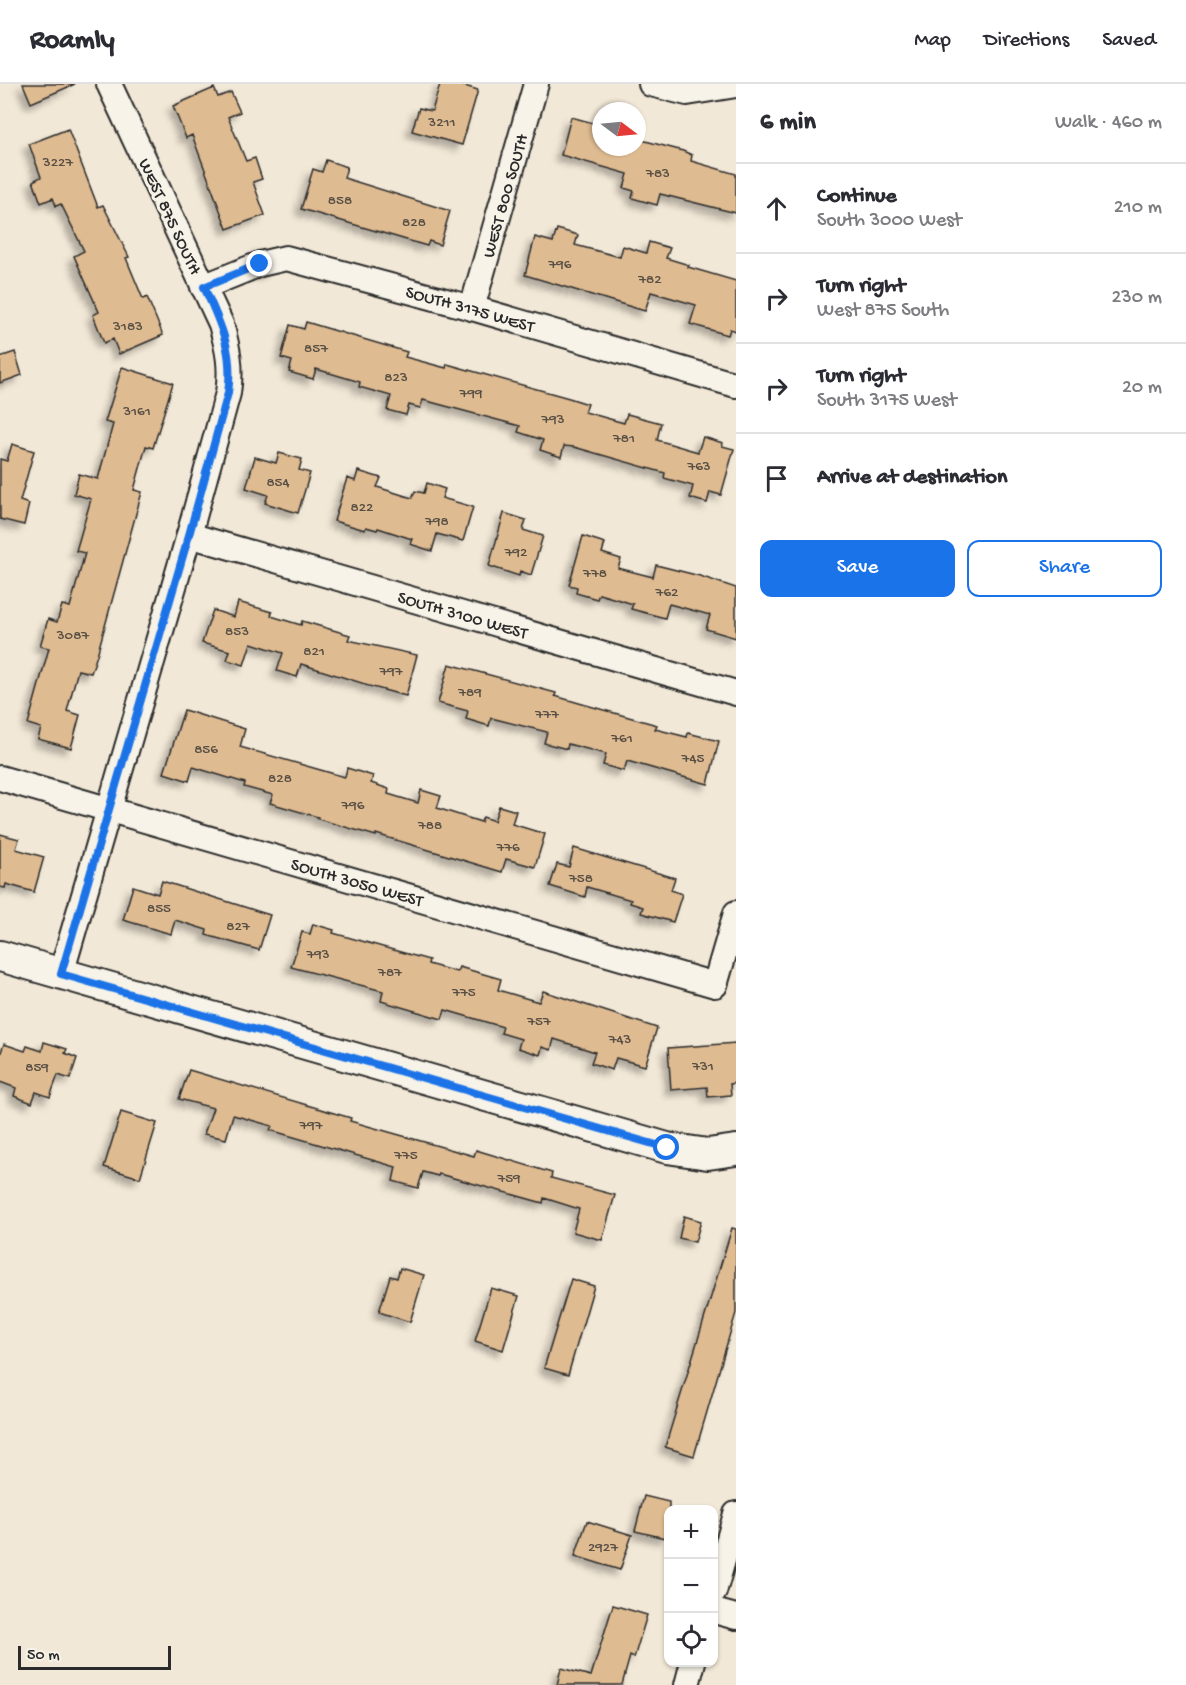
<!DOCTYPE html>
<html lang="en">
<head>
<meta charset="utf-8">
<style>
	:root { --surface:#fff; --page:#f7f7f7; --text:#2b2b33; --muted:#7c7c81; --line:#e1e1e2; --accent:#1a73e8 }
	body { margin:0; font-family:"Gochi Hand",sans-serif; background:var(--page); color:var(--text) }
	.controls { position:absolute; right:18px; bottom:18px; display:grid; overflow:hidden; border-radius:12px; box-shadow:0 2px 4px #0004 }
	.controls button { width:54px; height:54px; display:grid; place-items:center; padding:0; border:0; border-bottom:2px solid var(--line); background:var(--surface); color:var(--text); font:30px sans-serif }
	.compass { position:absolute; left:592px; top:18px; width:54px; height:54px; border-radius:50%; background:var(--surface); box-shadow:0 2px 4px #0004; rotate:106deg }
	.scale { position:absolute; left:18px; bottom:15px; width:153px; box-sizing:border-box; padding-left:6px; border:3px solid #2b2b2b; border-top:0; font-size:16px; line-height:21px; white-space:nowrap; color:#2b2b2b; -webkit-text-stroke:4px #f7f3e8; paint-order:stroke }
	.stop { position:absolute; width:18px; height:18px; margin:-14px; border:4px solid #1a73e8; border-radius:50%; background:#fff }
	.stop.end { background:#1a73e8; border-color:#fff; box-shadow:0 2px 6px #0008 }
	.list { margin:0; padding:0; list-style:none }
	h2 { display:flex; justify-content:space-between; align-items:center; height:78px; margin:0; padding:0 24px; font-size:26px }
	h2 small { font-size:20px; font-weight:400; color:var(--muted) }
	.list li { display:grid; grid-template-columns:39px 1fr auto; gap:18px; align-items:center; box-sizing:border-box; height:90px; padding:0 24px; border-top:2px solid var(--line) }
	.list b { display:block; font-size:22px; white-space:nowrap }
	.list p { margin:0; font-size:20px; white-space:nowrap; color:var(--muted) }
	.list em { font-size:20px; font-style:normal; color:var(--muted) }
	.actions { display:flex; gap:12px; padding:18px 24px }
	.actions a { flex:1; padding:14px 0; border:2px solid var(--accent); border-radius:12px; text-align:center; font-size:21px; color:var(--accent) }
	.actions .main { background:var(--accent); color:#fff }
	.icon { flex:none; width:33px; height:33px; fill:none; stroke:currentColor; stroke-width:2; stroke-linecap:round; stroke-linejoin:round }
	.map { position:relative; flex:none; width:736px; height:1601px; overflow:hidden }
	header { display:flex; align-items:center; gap:36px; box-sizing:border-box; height:84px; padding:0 30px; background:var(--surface); border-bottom:2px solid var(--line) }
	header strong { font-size:28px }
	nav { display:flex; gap:33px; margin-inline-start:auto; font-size:21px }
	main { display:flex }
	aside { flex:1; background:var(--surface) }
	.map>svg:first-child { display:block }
</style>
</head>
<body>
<header>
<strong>Roamly</strong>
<nav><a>Map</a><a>Directions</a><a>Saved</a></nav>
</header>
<main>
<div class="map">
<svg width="736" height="1601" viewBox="0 0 736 1601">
	<defs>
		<filter id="shadow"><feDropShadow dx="-5.5" dy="5.5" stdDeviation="3" flood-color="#0004"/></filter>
	</defs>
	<rect width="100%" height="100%" fill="#f2e8d7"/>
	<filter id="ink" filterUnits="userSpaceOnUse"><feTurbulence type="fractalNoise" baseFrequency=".0167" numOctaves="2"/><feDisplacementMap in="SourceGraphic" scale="12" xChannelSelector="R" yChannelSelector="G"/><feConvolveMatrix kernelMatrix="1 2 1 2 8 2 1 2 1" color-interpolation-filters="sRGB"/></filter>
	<g filter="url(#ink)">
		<!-- building -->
		<path fill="#dfbb91" stroke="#2b2b2b" stroke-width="1.5" filter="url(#shadow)" d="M23,0H75L31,19Z
			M440,0H458L478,6L462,61L412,47L419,24L432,27Z
			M214,4L218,13L231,8L240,28L228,33L246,77L255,74L262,95L253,98L265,131L227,145L192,51L186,54L173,22Z
			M571,33L601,41V63H637L638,55L683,67L692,71L691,77L736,90V129L660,110L657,121L632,114L634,107L624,104L628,90L561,71Z
			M68,45L98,123L103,121L129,173L126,174L143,215L147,213L163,251L119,270L113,255L104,259L93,231L99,228L74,172L84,167L61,120L56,122L53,114L41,119L33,97L41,93L29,60Z
			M326,76L347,83L344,94L450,127L440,161L429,157L427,162L301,125L313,85L322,88Z
			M557,145L578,151L575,161L620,173L623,162L646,169L649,158L670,164L666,174L689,181L688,183L736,197V247L730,245L728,251L690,240L696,221L651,208L645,227L525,191L535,153L553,158Z
			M306,238L407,268L405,273L446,284L447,280L569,314L588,320L585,328L624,339L627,330L661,339L657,356L698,368L703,353L723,359L722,362L734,365L721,411L710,408L707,419L690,414L693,402L664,394L665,389L574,363L564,362L561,373L540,366L543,356L518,348L520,342L423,316L420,324L409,321L406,331L387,326L391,312L359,303L360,298L316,285L313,295L289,288L292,277L281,274L290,241L304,245Z
			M15,268L22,291L0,299V273Z
			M122,283L173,299L153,364L146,362L134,406L142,408L97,571L91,589L78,586L67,627L80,631L71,664L38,655L41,644L28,640L49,564L40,562L48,535L57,538L62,521L70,523L85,469L76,467L91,415L74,410L79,390L98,395L113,340L105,338Z
			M12,360L34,367L20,417L29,420L24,441L0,435V375L7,377Z
			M279,369L302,375L299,386L310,389L298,429L265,419L268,411L246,404L255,373L276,379Z
			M358,387L381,394L377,403L412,414L415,407L424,409L427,399L445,405L442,414L473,423L463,457L437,450L432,467L410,460L412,455L378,444L377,446L366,443L365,446L334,437L347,394L355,397Z
			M504,429L526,436L523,446L543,452L531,491L520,487L519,492L489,482Z
			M583,452L605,459L602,469L621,475L618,484L653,493L656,481L700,492L736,504V554L706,545L710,531L669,520L665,534L631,525L633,520L599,510L597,515L576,509L577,503L569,501Z
			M238,518L272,528L271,532L301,541L302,537L350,551L348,556L417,571L406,612L365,601V600L301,580L297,593L277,587L283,569L251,559L244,581L227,576L230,567L202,559L213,526L234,533Z
			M449,580L556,609L555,612L579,619L657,641L655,645L687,653L688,649L719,657L708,700L627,677L624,687L603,681L606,670L568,660L567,665L544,659L547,648L491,634L489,642L466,635L468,627L438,619Z
			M184,626L245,645L240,663L345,693L347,684L373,692L371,699L389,705L388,710L418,719L421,706L441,712L437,724L481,738L483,733L494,737L499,722L516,727L512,740L545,750L535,783L506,775L502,788L376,750V752L318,735V733L270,719L273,711L244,703L245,699L193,683L189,697L164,689Z
			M0,750L19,755L16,765L44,773L34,808L6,800L5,804L0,803Z
			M574,764L675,794L671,806L682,810L673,838L641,829L643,823L630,819L631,816L587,803L585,813L550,802L557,780L569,783Z
			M162,797L270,831L259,866L206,851L207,846L175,836L171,850L123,836L133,802L158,810Z
			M313,840L334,846L333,849L429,876L428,880L457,888L459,883L501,895L498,906L539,918L543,907L657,944L645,982L616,974L612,986L591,979L595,968L554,955L551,966L542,963L540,971L518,964L521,955L501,949L503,943L445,926L442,935L381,917L383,907L291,883L302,848L310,850Z
			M44,958L67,965L65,969L77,974L70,995L58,991L50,1013L36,1008L32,1019L14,1012L16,1004L0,998V971L4,960L25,967L27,962L42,967Z
			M736,959V999L730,1000L731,1011L708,1013L707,1003L671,1006L668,964Z
			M189,986L351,1034L350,1037L474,1072L476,1066L552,1089L551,1094L615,1111L602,1156L573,1148L579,1125L544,1114L543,1119L439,1090L438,1092L423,1088L418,1104L393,1097L396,1083L270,1046L272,1042L233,1031L226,1055L204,1050L213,1024L179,1015Z
			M121,1028L157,1039L140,1094L104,1083Z
			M684,1132L701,1137L695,1158L679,1154Z
			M732,1144L736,1145V1229L694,1372L665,1363Z
			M400,1184L424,1191L410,1238L379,1228L390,1192L397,1194Z
			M571,1195L594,1202L568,1291L544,1284Z
			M491,1204L519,1212L503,1266L475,1257Z
			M644,1412L669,1418V1441L665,1454L635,1447Z
			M587,1437L632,1451L620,1486L575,1472Z
			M613,1521L647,1531L634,1574L630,1572L622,1601H557L561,1584L591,1592Z"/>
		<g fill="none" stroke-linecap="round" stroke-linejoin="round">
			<!-- minor casing -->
			<g stroke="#2b2b2b" stroke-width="28">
				<g id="minor">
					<path d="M651,0L687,9L736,1"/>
					<path id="s1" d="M203,203L260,180L286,174L472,224L736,301"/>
					<path id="s2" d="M472,224L536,0"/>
					<path id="s3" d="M189,451L736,609"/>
					<path id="s4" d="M0,694L715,901L736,829"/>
					<path d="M61,890L189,451L228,309C232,283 228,265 221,240L109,0"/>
					<path d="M714,1508L736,1430"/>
					<path d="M714,1527L736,1533"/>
					<path d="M687,1601L693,1578"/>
				</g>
			</g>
			<!-- major casing -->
			<g stroke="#2b2b2b" stroke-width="34">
				<path id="major" d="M0,872L667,1064L708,1070L736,1066"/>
			</g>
			<!-- minor -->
			<use href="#minor" stroke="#f7f3e8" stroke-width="24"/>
			<!-- major -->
			<use href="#major" stroke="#f7f3e8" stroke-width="30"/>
		</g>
	</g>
	<g fill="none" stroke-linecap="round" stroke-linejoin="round" filter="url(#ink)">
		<!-- route -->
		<path stroke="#1a73e8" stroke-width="8" d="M260,180L204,203C221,240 234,268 228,309L189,451L61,890L667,1064"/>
	</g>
	<g text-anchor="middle" stroke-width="6" stroke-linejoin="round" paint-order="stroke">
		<!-- number labels -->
		<g font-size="15" fill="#584f44">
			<text x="442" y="42">3211</text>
			<text x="58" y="82">3227</text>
			<text x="658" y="93">783</text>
			<text x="340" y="120">858</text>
			<text x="414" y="142">828</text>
			<text x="560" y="184">796</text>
			<text x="650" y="199">782</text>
			<text x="128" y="246">3183</text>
			<text x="316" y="268">857</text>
			<text x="396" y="297">823</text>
			<text x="471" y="313">799</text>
			<text x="137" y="331">3161</text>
			<text x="553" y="339">793</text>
			<text x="624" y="358">781</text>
			<text x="699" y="386">763</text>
			<text x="278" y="402">854</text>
			<text x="362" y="427">822</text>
			<text x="437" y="441">798</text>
			<text x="516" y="472">792</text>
			<text x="595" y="493">778</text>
			<text x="667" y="512">762</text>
			<text x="237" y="551">853</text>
			<text x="73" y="555">3087</text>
			<text x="314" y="571">821</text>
			<text x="391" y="591">797</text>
			<text x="470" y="612">789</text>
			<text x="547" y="634">777</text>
			<text x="622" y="658">761</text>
			<text x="206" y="669">856</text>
			<text x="693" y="678">745</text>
			<text x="280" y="698">828</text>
			<text x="353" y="725">796</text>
			<text x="430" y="745">788</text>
			<text x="508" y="767">776</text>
			<text x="581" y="798">758</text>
			<text x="159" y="828">855</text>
			<text x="238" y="846">827</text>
			<text x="318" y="874">793</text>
			<text x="390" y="892">787</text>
			<text x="464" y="912">775</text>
			<text x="539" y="941">757</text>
			<text x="620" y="959">743</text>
			<text x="703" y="986">731</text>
			<text x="37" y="987">859</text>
			<text x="311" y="1045">797</text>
			<text x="406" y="1075">775</text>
			<text x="509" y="1098">759</text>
			<text x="603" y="1467">2927</text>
		</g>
		<!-- street labels -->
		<g font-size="18" fill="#2b2b2b" stroke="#f7f3e8">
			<text dy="6" stroke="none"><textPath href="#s2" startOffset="117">WEST 800 SOUTH</textPath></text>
			<text transform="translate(171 132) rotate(65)" y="6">WEST 875 SOUTH</text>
			<text dy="6" stroke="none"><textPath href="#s1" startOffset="279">SOUTH 3175 WEST</textPath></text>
			<text dy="6" stroke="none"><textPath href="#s3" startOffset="285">SOUTH 3100 WEST</textPath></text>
			<text dy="6" stroke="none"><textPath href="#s4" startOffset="372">SOUTH 3050 WEST</textPath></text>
		</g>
	</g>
</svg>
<div class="controls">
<button>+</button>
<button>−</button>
<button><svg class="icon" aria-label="locate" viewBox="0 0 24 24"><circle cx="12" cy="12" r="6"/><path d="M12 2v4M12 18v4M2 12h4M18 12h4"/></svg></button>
</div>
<svg class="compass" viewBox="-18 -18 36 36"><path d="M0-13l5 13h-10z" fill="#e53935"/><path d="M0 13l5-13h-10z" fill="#7c7c81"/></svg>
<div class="scale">50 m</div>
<div class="stop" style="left:667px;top:1064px"></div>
<div class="stop end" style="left:260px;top:180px"></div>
</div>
<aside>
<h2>6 min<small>Walk · 460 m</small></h2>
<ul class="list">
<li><svg class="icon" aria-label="ahead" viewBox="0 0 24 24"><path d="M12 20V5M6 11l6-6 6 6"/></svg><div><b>Continue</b><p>South 3000 West</p></div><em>210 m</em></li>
<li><svg class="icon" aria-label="right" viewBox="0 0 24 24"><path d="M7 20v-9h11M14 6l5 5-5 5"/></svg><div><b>Turn right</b><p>West 875 South</p></div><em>230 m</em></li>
<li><svg class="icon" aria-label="right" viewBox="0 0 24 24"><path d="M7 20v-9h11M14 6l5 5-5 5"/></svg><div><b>Turn right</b><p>South 3175 West</p></div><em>20 m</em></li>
<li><svg class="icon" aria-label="arrive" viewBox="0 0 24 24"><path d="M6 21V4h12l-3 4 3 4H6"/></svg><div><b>Arrive at destination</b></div></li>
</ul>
<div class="actions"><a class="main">Save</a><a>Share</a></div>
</aside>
</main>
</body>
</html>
